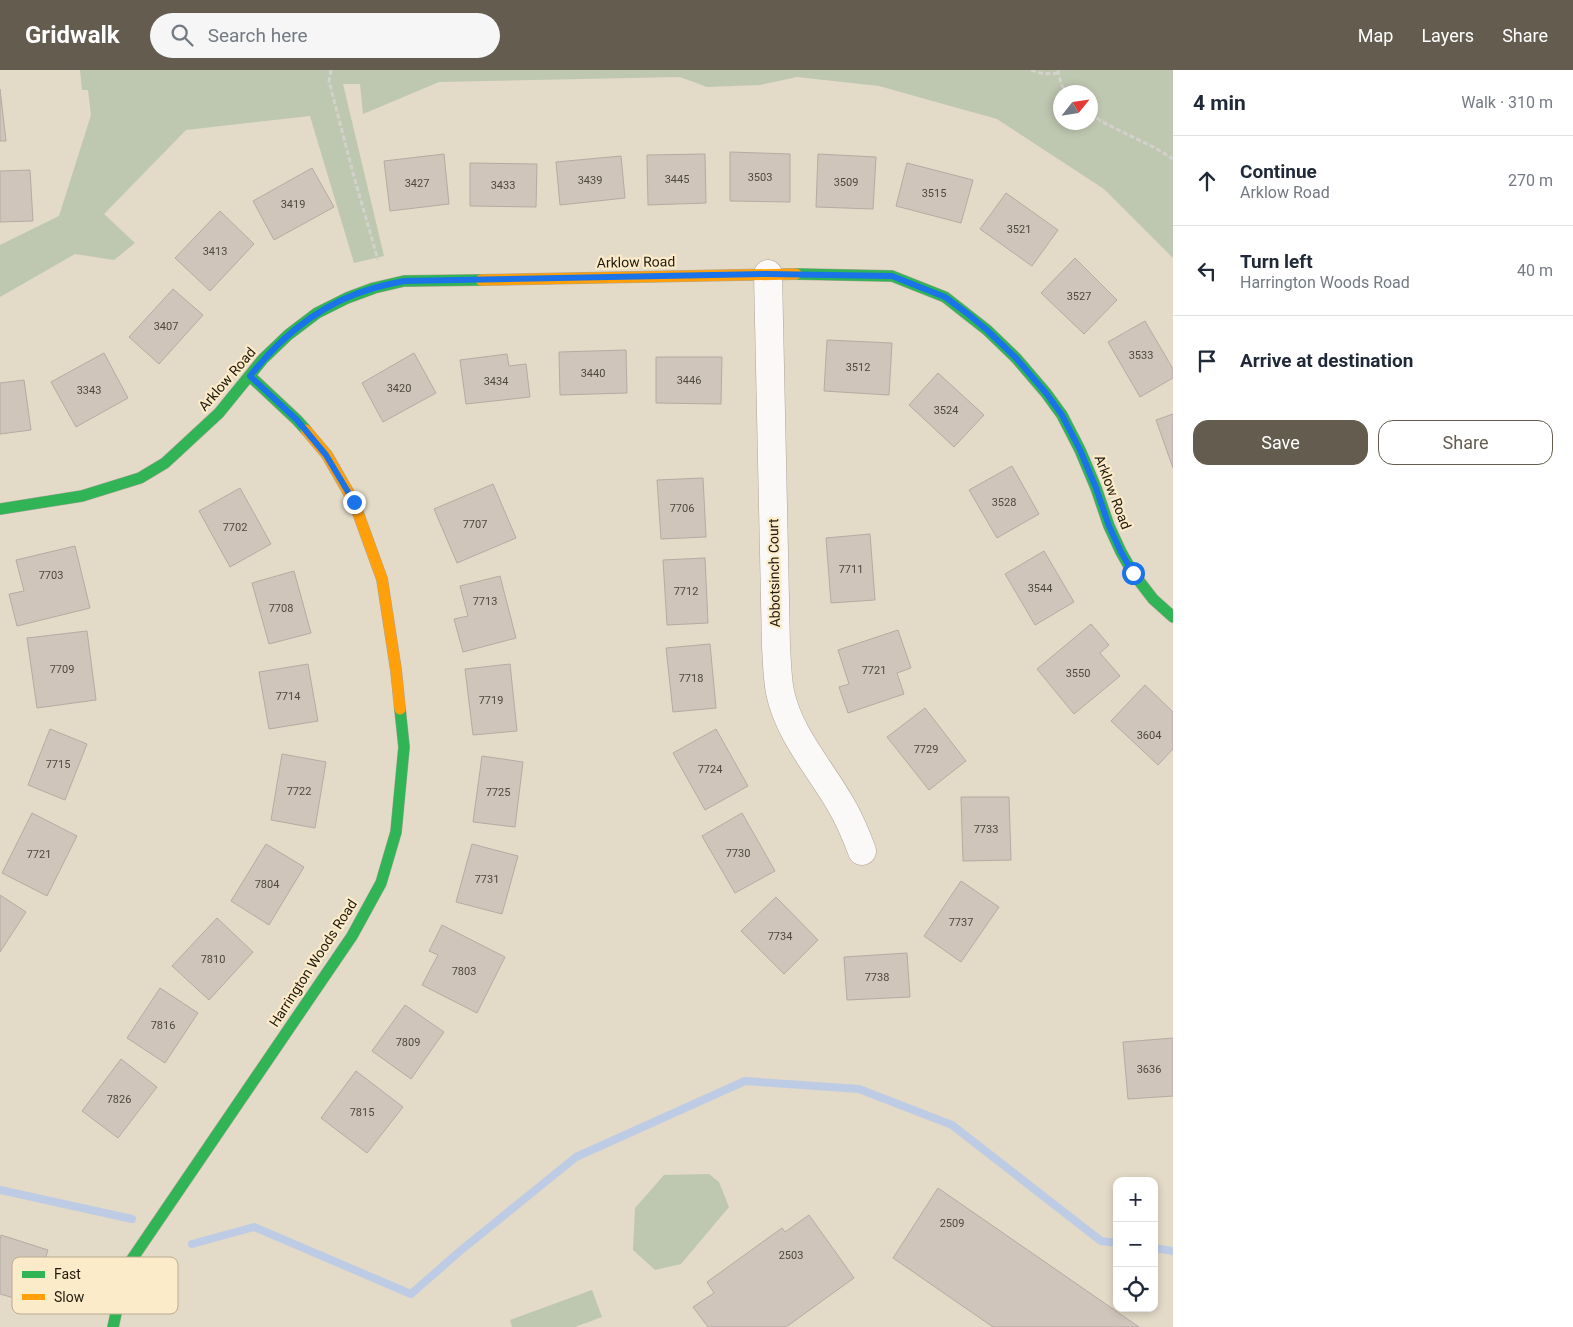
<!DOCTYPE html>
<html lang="en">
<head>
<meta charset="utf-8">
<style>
	:root { --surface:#fff; --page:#f6f6f7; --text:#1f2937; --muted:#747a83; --line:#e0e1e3; --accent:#645d4f }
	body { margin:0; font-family:Roboto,sans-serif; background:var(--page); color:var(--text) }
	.controls { position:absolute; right:15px; bottom:15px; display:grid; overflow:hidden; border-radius:10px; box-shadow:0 2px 8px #0003 }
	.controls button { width:45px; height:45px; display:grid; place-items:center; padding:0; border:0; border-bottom:1px solid var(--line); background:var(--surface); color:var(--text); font:25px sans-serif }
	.compass { position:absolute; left:1053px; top:15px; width:45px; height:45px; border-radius:50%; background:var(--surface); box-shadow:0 2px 8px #0003; rotate:60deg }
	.stop { position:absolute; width:15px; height:15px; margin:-11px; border:4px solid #1a73e8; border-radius:50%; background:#fff }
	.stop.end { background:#1a73e8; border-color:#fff; box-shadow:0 1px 5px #0008 }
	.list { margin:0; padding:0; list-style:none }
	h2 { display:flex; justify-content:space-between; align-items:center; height:65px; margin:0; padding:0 20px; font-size:21px }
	h2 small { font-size:16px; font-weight:400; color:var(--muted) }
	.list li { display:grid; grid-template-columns:32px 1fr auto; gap:15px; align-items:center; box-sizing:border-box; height:90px; padding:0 20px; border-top:1px solid var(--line) }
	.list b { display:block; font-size:19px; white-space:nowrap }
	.list p { margin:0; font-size:16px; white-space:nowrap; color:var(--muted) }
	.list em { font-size:16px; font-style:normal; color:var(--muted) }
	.actions { display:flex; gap:10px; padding:15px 20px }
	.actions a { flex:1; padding:11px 0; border:1px solid var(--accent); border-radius:15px; text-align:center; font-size:18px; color:var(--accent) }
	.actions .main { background:var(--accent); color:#fff }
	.icon { flex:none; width:28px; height:28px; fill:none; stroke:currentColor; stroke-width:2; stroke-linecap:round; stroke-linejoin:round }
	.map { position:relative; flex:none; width:1173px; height:1257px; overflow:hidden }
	header { display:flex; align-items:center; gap:30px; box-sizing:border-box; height:70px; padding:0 25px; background:var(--accent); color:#fff }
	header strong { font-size:24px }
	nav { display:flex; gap:28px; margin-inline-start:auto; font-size:18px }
	.search { width:350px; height:45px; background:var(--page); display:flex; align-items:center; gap:12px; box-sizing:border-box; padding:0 18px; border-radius:28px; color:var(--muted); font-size:19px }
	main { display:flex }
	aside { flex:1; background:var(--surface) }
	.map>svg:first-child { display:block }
</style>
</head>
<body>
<header>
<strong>Gridwalk</strong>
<div class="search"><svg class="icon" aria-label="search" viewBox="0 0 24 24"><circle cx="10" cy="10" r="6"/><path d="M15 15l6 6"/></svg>Search here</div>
<nav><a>Map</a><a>Layers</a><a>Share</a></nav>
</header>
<main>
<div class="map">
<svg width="1173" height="1257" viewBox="0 0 1173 1257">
	<rect width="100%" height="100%" fill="#e3dac7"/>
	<!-- green -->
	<path fill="#bec7b0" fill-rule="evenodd" d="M80,0H1173V188L1104,119L997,49L879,16L797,7L760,15L707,17L680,7L439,12L363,44L360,14H343L384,186L354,193L310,46L186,60L104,144L135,173L114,190L75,184L0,227V175L59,146L91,45L88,20H82ZM1060,22H1090V52H1060Z
		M709,1104L719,1112L729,1137L681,1194L655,1200L633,1180L635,1138L664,1105Z
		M592,1220L602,1247L575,1257H512L510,1250Z"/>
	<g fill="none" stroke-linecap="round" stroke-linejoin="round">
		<!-- stream -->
		<path stroke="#bdcce4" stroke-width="8" d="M0,1120L132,1149
			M192,1174L254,1157L411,1224L460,1181L576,1087L745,1011L859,1019L952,1055L1101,1171L1117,1173
			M1154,1178L1173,1181"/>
	</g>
	<!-- building -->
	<path fill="#d0c5bb" stroke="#b6aba2" d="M0,19L6,71H0Z
		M730,82L790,84V132L730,131Z
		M444,84L449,134L390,141L384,91Z
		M705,84L706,133L648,135L647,85Z
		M818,84L876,87L873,139L816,137Z
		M621,86L625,128L560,135L556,92Z
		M470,93L537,94L536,137L470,136Z
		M907,93L973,110L961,153L896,136Z
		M312,98L334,137L274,170L253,131Z
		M30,100L33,151L0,152V101Z
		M1006,123L1058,160L1032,196L980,159Z
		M220,141L254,174L210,221L175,188Z
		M1075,188L1117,230L1084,264L1041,223Z
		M173,219L203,245L159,294L129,267Z
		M1145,251L1173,299V308L1140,327L1108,272Z
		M827,270L892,273L889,325L824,321Z
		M626,280L627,323L560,325L559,282Z
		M104,283L128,328L76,357L51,312Z
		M414,283L436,323L383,352L362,313Z
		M507,284L509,296L526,294L530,327L466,334L460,290Z
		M656,287H722L721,334L656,333Z
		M938,303L984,345L954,377L909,335Z
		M24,310L31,360L0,364V313Z
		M1173,344V398L1156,350Z
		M1012,396L1039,444L997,468L969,420Z
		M703,408L706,467L661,469L657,410Z
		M493,414L516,468L457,493L434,439Z
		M240,418L271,474L230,497L199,441Z
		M870,464L875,530L831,533L826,468Z
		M75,476L90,538L17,556L9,524L24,521L16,490Z
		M1044,481L1074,532L1035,555L1005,504Z
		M705,488L708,553L667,555L663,490Z
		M294,501L311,563L269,574L252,513Z
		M500,506L516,568L463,582L454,549L468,546L460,516Z
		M1091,554L1109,575L1100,583L1120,606L1074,644L1037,599Z
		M898,560L911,598L897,603L904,624L848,643L839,617L849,614L838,580Z
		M87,561L96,630L37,638L27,568Z
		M710,574L716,638L673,642L666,578Z
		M308,594L318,651L269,659L259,602Z
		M510,594L517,661L473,665L465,599Z
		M1145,615L1173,642V679L1158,695L1111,651Z
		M925,638L966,691L929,720L887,667Z
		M50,659L87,674L65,730L28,715Z
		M716,659L748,716L705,740L673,683Z
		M282,684L326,692L315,758L271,750Z
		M482,686L523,692L515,757L473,752Z
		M961,727H1009L1011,790L963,791Z
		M32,743L77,766L47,826L2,803Z
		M742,743L775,801L735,823L702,766Z
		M266,774L304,797L269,855L231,831Z
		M472,774L518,786L502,844L456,832Z
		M961,811L999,837L961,892L924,866Z
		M0,825L26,842L0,882Z
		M776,827L818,870L784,904L741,861Z
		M217,848L253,882L209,930L172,896Z
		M442,855L505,887L477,943L422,915L438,885L429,881Z
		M907,883L910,927L847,930L844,887Z
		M160,918L198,943L165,993L127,968Z
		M405,935L444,962L411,1009L372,981Z
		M1173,968V1026L1128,1029L1123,972Z
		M121,989L157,1017L118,1068L82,1041Z
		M356,1001L403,1037L367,1083L321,1048Z
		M938,1118L1139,1257H993L893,1188Z
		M809,1145L854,1208L786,1257H708L693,1237L714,1223L707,1212L782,1158L785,1162Z
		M1,1165L48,1180L31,1233L0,1224V1170Z"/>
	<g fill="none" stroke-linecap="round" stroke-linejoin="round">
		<!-- street casing -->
		<g stroke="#aca597" stroke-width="29">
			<path id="street" d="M768,204L776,576C777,591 777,607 780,622C789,665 820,698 841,735C850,750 856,765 862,781"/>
		</g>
		<!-- fast casing -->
		<g stroke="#aca597" stroke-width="12">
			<path id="fast" d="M796,204L892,206L945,227L987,260L1016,288L1046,323L1062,345L1080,380L1096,418L1109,456L1121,482L1133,503L1153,529L1173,547
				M250,306L297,350L306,360
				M0,439L82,426L140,408L165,393L219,343L263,289L288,265L317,243L347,228L374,218L404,211L481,210
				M113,1257L126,1198L352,866L381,813L396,762L404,677L400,639"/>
		</g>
		<!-- slow casing -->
		<g stroke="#aca597" stroke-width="12">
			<path id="slow" d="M481,210L796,204
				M306,360L327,385L354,432L382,509L396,600L400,639"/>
		</g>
		<!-- path -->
		<path stroke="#d3d1cb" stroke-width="3" stroke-dasharray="5 2.5" stroke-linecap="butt" d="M331,0L329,11L353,103L378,190
			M1031,0C1040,4 1048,4 1058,3
			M1058,0L1061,14L1066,22
			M1090,44C1117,62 1147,71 1173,89"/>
		<!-- street -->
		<use href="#street" stroke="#fbf9f7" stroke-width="28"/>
		<!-- fast -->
		<use href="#fast" stroke="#30b455" stroke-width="11"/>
		<!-- slow -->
		<use href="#slow" stroke="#ff9f0a" stroke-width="11"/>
	</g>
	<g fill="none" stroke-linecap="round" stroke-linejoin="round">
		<!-- route -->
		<path stroke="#1a73e8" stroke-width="6" d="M354,432L326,385L297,350L250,306C282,265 324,232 374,218C384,215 394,213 404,211L768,204L892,206L945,227L968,244L987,260L1016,288L1046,323L1062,345L1080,380L1096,418L1109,456L1121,482L1133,503"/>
	</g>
	<g text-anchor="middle" stroke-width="4.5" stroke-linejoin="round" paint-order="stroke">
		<!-- number labels -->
		<g font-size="11" fill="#4f483c">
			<text x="760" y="111">3503</text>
			<text x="677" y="113">3445</text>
			<text x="590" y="114">3439</text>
			<text x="846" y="116">3509</text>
			<text x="417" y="117">3427</text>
			<text x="503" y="119">3433</text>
			<text x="934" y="127">3515</text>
			<text x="293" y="138">3419</text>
			<text x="1019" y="163">3521</text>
			<text x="215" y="185">3413</text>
			<text x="1079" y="230">3527</text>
			<text x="166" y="260">3407</text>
			<text x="1141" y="289">3533</text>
			<text x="858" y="301">3512</text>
			<text x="593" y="307">3440</text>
			<text x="689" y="314">3446</text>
			<text x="496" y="315">3434</text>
			<text x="399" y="322">3420</text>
			<text x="89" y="324">3343</text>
			<text x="946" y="344">3524</text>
			<text x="1004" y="436">3528</text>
			<text x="682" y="442">7706</text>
			<text x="475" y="458">7707</text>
			<text x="235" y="461">7702</text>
			<text x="851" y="503">7711</text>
			<text x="51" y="509">7703</text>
			<text x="1040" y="522">3544</text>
			<text x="686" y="525">7712</text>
			<text x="485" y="535">7713</text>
			<text x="281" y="542">7708</text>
			<text x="62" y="603">7709</text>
			<text x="874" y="604">7721</text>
			<text x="1078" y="607">3550</text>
			<text x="691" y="612">7718</text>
			<text x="288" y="630">7714</text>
			<text x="491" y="634">7719</text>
			<text x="1149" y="669">3604</text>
			<text x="926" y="683">7729</text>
			<text x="58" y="698">7715</text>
			<text x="710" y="703">7724</text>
			<text x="299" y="725">7722</text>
			<text x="498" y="726">7725</text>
			<text x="986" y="763">7733</text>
			<text x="738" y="787">7730</text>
			<text x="39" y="788">7721</text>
			<text x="487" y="813">7731</text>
			<text x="267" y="818">7804</text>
			<text x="961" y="856">7737</text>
			<text x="780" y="870">7734</text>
			<text x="213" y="893">7810</text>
			<text x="464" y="905">7803</text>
			<text x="877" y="911">7738</text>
			<text x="163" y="959">7816</text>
			<text x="408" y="976">7809</text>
			<text x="1149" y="1003">3636</text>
			<text x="119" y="1033">7826</text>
			<text x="362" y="1046">7815</text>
			<text x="952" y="1157">2509</text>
			<text x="791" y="1189">2503</text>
		</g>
		<!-- street labels -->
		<g font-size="14" fill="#201a0e" stroke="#fbebc9">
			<text transform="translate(636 192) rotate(-1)" y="5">Arklow Road</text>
			<text transform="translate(227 309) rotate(-49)" y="5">Arklow Road</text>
			<text transform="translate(1113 422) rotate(69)" y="5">Arklow Road</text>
			<text transform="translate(774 503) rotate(-91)" y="5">Abbotsinch Court</text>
			<text transform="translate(313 893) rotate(-57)" y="5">Harrington Woods Road</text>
		</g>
	</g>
	<!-- legend -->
	<rect x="12" y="1187" width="166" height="57" rx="8" fill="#fbebc9" stroke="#b9ac91" stroke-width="1"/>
	<rect x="22" y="1201" width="23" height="7" fill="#30b455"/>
	<rect x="22" y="1224" width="23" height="6" fill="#ff9f0a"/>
	<g font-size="14" fill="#201a0e">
		<text x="54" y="1209">Fast</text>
		<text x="54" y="1232">Slow</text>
	</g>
</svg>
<div class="controls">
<button>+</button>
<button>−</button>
<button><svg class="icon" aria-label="locate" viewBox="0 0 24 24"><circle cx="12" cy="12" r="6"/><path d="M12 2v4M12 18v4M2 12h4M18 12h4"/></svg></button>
</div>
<svg class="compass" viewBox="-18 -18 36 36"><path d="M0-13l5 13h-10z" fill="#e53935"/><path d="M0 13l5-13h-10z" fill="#747a83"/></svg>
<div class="stop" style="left:1133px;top:503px"></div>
<div class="stop end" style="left:354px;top:432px"></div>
</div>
<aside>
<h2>4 min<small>Walk · 310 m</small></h2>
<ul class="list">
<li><svg class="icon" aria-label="ahead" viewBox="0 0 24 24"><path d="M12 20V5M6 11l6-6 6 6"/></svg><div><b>Continue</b><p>Arklow Road</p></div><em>270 m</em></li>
<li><svg class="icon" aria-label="left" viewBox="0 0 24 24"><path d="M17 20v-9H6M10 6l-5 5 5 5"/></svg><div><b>Turn left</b><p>Harrington Woods Road</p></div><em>40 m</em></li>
<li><svg class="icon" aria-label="arrive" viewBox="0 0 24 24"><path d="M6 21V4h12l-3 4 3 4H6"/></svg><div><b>Arrive at destination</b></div></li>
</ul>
<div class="actions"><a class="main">Save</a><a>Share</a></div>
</aside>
</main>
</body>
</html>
